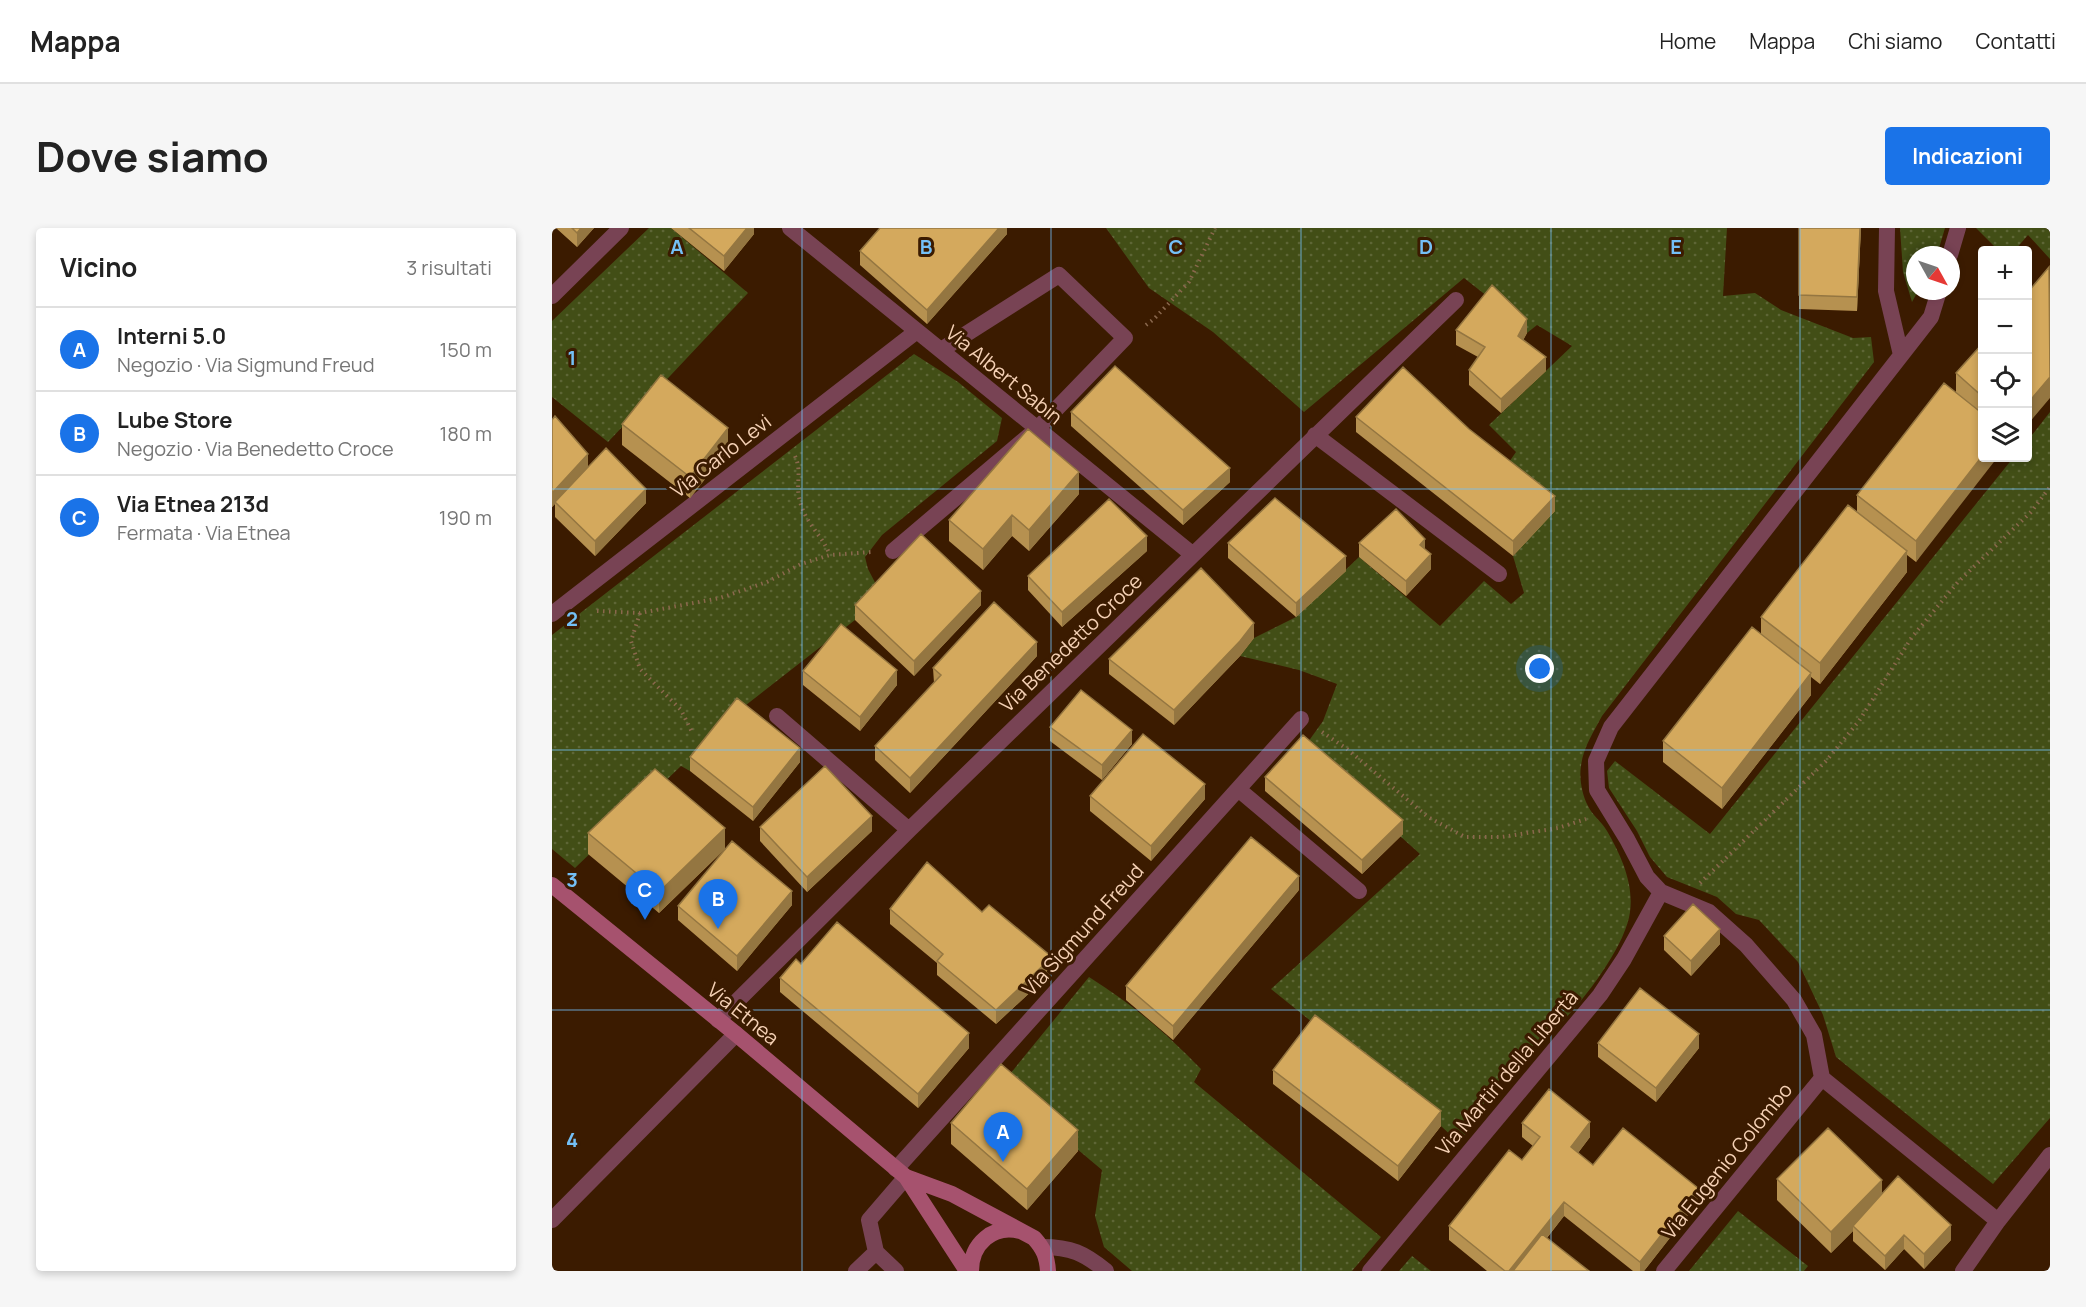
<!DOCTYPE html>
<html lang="it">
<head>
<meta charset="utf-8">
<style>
	:root { --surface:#fff; --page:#f6f6f6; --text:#222; --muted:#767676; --line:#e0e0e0; --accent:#1a73e8 }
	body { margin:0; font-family:Manrope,sans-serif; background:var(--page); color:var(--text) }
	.controls { position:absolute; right:18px; top:18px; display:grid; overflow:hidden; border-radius:6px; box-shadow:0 3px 9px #0003 }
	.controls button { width:54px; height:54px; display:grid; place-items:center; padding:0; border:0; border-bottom:2px solid var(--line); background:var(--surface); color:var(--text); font:30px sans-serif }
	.compass { position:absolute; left:1354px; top:18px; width:54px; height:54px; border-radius:50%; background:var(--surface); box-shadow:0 3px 9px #0003; rotate:130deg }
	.you { position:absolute; left:988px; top:441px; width:21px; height:21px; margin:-15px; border:4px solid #fff; border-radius:50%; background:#1a73e8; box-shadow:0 0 0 9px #1a73e833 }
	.badge { display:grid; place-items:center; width:39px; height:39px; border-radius:50%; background:var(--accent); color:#fff; font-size:20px; font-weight:700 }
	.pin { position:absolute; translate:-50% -50px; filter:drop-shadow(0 2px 3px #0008) }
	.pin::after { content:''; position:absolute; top:32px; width:21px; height:18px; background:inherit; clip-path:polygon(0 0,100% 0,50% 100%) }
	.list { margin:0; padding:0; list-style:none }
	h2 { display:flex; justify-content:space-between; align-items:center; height:78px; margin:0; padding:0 24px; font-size:26px }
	h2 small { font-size:20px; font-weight:400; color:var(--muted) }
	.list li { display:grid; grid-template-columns:39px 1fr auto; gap:18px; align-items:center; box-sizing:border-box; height:84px; padding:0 24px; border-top:2px solid var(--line) }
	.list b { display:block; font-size:22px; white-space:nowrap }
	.list p { margin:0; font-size:20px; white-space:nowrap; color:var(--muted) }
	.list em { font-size:20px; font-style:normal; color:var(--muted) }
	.icon { flex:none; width:33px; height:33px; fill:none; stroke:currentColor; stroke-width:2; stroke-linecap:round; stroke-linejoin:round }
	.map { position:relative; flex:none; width:1498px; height:1043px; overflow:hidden; border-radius:6px }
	header { display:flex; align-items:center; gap:36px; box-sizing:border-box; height:84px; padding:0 30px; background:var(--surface); border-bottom:2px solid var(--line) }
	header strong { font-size:28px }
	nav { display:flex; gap:33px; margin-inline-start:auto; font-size:21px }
	.intro { display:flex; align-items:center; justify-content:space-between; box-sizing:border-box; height:144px; padding:0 36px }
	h1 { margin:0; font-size:42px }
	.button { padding:15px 27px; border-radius:6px; background:var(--accent); color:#fff; font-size:21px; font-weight:700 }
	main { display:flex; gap:36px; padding:0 36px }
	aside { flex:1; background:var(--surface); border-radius:6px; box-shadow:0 3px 9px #0003 }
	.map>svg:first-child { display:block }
</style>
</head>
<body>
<header>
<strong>Mappa</strong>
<nav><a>Home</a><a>Mappa</a><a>Chi siamo</a><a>Contatti</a></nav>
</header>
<div class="intro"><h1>Dove siamo</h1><a class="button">Indicazioni</a></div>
<main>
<aside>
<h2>Vicino<small>3 risultati</small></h2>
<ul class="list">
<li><span class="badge">A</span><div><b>Interni 5.0</b><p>Negozio · Via Sigmund Freud</p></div><em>150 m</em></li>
<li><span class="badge">B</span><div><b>Lube Store</b><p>Negozio · Via Benedetto Croce</p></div><em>180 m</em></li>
<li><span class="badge">C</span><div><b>Via Etnea 213d</b><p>Fermata · Via Etnea</p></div><em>190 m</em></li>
</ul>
</aside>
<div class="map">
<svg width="1498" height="1043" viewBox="0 0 1498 1043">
	<defs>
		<pattern id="grass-dots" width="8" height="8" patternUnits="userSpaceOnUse" patternTransform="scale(1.5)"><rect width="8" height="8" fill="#424e16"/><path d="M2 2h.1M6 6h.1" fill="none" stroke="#5e6636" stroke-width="1.8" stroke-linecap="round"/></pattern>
	</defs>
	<rect width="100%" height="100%" fill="#3b1b00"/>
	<!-- grass -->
	<path fill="url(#grass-dots)" d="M97,0H119L196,65L56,214L0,169V93Z
		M554,0H1175L1171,68L1203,65L1229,82L1301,110L1319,109L1322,134L1050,488C1042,503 1031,520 1029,538C1027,550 1030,567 1036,578C1040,587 1050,594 1055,603C1069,627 1082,656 1078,684C1074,718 1028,779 1002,801C987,814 971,824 957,839C939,861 923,891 908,916L889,898L719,761L868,626L751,521L771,493L785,456L747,442L688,428L702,410L744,389L807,329L888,398L932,353L959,376L972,365L961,328L1002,283L955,237L964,224L937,197L1020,118L985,97L975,105L940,72L912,50L752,184L661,104L597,60Z
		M1348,0H1393L1385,27H1363V63H1366L1360,74L1351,44Z
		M1424,0H1498V31L1476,7L1463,22H1446Z
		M362,126L406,154L450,190L445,213L330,307L313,329L316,341L328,364L303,392L185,484L138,543L129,538L23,640L0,621V407Z
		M1498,184V890L1441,956L1284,829L1271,787L1246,734L1207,692L1184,686L1165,669L1115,649L1098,629L1085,603L1057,560L1055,543L1063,533L1158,606L1461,230H1476V212Z
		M537,749C580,776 613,804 649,841L642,854L829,1009L800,1043H580L552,1019L543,988L550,942L449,857Z
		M1186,983L1256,1038L1252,1043H1137Z
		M860,1028L879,1043H847Z"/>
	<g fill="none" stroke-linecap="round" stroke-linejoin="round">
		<!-- path -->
		<path stroke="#8a684d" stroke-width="4" stroke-dasharray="1.5 4.5" stroke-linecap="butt" d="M594,97L602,91L637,54L663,0
			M243,228C250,244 244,254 247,269C252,295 269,305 278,327
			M45,383L88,385L168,370L215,354L249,336L278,327L319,324
			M88,385L79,413L88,441L129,482L140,504
			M770,504L795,521L876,589L913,609H950L1006,600L1034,591
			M1148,655L1274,533L1307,493L1360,409L1406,354L1479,284L1498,259"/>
		<!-- service -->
		<path stroke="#784354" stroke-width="16" d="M0,992L184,806
			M304,1043L324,1024
			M344,1043L324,1024L317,992L354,949"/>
		<!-- minor -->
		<path stroke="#784354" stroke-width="16" d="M238,0L640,326
			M1335,0L1334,63L1349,127
			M1398,27L1406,0
			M1387,63L1379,89L1059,499L1044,533L1045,562L1075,611L1095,649L1109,664L1157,684L1194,717L1242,772L1262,807L1270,850L1446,993
			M0,68L69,0
			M763,207L947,346
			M341,323L485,201L573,110L507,47L389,122
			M0,386L365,103
			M225,488L357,602
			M686,561L807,663
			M166,792L357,602L904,72
			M344,941L749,491
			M490,1019C519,1019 532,1025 554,1043
			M818,1043L1048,767L1072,731L1109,664
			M1112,1043L1270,850
			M1411,1043L1446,993L1498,927"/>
		<!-- secondary -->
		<path stroke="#a6526e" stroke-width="16" d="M0,657L184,806L354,949L415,1043
			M354,949L400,966L482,1010C492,1021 495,1029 496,1043
			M419,1043C419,1016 441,996 468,1003"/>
	</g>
	<!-- wall -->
	<path fill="#b69150" d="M4,0H42L25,19Z
		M119,0H202V6L172,43Z
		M455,0V6L375,96L308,37V23Z
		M1247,0H1309L1305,83L1247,81Z
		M904,102L975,105L971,112L994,143L949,185L917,157V142L926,129L904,117Z
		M1431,115V230L1364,334L1355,327V344L1268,456L1259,449V467L1170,581L1111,534V513L1209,406V389L1305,284V267L1404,165V145Z
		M519,184L678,254L631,297L519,198Z
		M804,189L917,201L1003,283L961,328L804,204Z
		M0,192L36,240L94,275L43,328L3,289V276L0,279Z
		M70,196L176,222L138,270L70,217Z
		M527,266L477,323L460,308L431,342L397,313V292Z
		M676,315L794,343L744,389L676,330Z
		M807,315L873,322L879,341L854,368L807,329Z
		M595,323L510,399L476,362V348Z
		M303,377H429L362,448L303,392Z
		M702,410L688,428L622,497L557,446V431Z
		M485,428L358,565L323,532V518L382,455L381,440Z
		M251,443L345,457L308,503L251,457Z
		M498,499L580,516L550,552L498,513Z
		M138,529L248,534L201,593L138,543Z
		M713,549L851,606L810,646L713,563Z
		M538,568L653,571L599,633L538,583Z
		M208,599L320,603L255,664L208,613Z
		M36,605L173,621L107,685L36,626Z
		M747,662L621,812L574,772V758Z
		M240,677L185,743L126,692V678Z
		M338,681L430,684L500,744L444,796L385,747V735L338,696Z
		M1112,708L1168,716L1139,748L1112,722Z
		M249,736L417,820L366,880L228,764V750Z
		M1046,815L1147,820L1104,874L1046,829Z
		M721,842L889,898L846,953L721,856Z
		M399,895L526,923L475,982L399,916Z
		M970,895L1038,909L1026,925L1041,937L1146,974L1092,1043H1081L1012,988L995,1010L1037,1043H935L897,1012V998L970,932L981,918L970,909Z
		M1225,951L1330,966L1399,1012L1372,1041L1352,1021L1333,1042L1301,1013V1003L1279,1025L1225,972Z"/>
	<!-- shaded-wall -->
	<path fill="#947641" d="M29,0H42L25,19V5Z
		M195,0H202V6L172,43V28Z
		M447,0H455V6L375,96V82Z
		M1308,0H1309L1305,83V69Z
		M975,91V105L966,122V108Z
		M994,129V143L949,185V171Z
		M1498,149V170L1476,196V175Z
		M176,200V222L138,270V249Z
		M36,226V240L0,279V265Z
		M1431,227V230H1445L1364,334V313Z
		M678,240V254L631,297V282Z
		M527,244V266L477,323V302Z
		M94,261V275L43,328V313Z
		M1003,268V283L961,328V313Z
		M460,287V308L431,342V321Z
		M595,308V323L510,399V384Z
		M873,311V325L868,317Z
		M1355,323V344L1268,456V435Z
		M879,326V341L854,368V353Z
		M794,328V343L744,389V375Z
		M429,363V377L362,448V433Z
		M702,395V410L688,428L622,497V482Z
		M485,414V428L358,565V550Z
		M345,442V457L308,503V489Z
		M1259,445V467L1170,581V560Z
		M580,502V516L550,552V537Z
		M248,520V534L201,593V579Z
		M653,556V571L599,633V618Z
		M320,588V603L255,664V649Z
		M851,592V606L810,646V632Z
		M173,600V621L107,685V664Z
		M747,648V662L621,812V798Z
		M240,663V677L185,743V728Z
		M1168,701V716L1139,748V733Z
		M500,729V744L444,796V782Z
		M417,805V820L366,880V866Z
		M1147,806V820L1104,874V860Z
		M889,883V898L846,953V938Z
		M1038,894V909L1019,934V919Z
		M526,902V923L475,982V961Z
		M1330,952V973L1301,998V1003L1279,1025V1004Z
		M1146,960V974L1092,1043H1088V1034Z
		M1012,974V988L968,1043H957Z
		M1399,997V1012L1372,1041V1026Z
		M1352,1007V1021L1333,1042V1028Z"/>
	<!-- building -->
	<path fill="#d4a95d" stroke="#947641" stroke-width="1.5" d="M20,0H29L25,5Z
		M137,0H195L172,28Z
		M328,0H447L375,82L308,23Z
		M1247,0H1308L1305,69L1247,67Z
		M1497,39L1498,149L1476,175V64Z
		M940,57L975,91L966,108L994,129L949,171L917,142L933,119L904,102Z
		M1431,115V169L1404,145Z
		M563,138L678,240L631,282L519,184Z
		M851,139L917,201L1003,268L961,313L804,189Z
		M109,147L176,200L138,249L70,196Z
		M1392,155L1431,186V227L1364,313L1305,267Z
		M3,188L36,226L0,265V192Z
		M476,201L527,244L477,302L460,287L431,321L397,292Z
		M54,220L94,261L43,313L3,274Z
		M723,270L794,328L744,375L676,315Z
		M557,271L595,308L510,384L476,348Z
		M1296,277L1355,323L1268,435L1209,389Z
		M844,281L873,311L868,317L879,326L854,353L807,315Z
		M369,306L429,363L362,433L303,377Z
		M649,340L702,395L688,413L622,482L557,431Z
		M442,374L485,414L358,550L323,518L389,447L381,440Z
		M289,396L345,442L308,489L251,443Z
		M1200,399L1259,445L1170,560L1111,513Z
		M529,462L580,502L550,537L498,499Z
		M185,470L248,520L201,579L138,529Z
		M591,506L653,556L599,618L538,568Z
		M751,507L851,592L810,632L713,549Z
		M273,538L320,588L255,649L208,599Z
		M103,541L173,600L107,664L36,605Z
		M699,609L747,648L621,798L574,758Z
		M180,613L240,663L185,728L126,678Z
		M375,634L430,684L437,677L500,729L444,782L385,733L391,726L338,681Z
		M1141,676L1168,701L1139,733L1112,708Z
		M285,694L417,805L366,866L228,750L244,731L249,736Z
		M1088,760L1147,806L1104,860L1046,815Z
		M763,787L889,883L846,938L721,842Z
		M449,836L526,902L475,961L399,895Z
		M997,861L1038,894L1019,919L1041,937L1071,900L1146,960L1088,1034L1012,974L957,1043H953L897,998L957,922L970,932L988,909L970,895Z
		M1276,900L1330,952L1279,1004L1225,951Z
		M1346,948L1399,997L1372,1026L1352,1007L1333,1028L1301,998Z
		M990,1006L1037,1043H961Z"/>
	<!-- grid -->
	<path fill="none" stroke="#74c0f6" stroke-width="1.5" stroke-opacity="0.55" d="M250,0V1043M499,0V1043M749,0V1043M999,0V1043M1248,0V1043M0,261H1498M0,522H1498M0,782H1498"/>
	<g text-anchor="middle" stroke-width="6" stroke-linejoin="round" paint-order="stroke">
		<!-- street labels -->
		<g font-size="20" fill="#f4d0b4" stroke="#3b1b00">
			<text transform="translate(452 147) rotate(39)" y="7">Via Albert Sabin</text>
			<text transform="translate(169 228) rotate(-38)" y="7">Via Carlo Levi</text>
			<text transform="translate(519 415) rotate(-44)" y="7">Via Benedetto Croce</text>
			<text transform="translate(531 702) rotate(-48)" y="7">Via Sigmund Freud</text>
			<text transform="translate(191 786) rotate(39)" y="7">Via Etnea</text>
			<text transform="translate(955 845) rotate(-50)" y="7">Via Martiri della Libertà</text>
			<text transform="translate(1175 933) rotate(-51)" y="7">Via Eugenio Colombo</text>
		</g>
	</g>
	<g font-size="20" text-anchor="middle" font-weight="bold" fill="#74c0f6" stroke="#3b1b00" stroke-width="6" stroke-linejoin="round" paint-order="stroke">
		<text x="125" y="26">A</text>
		<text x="374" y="26">B</text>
		<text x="624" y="26">C</text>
		<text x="874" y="26">D</text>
		<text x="1124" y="26">E</text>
		<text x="20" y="137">1</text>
		<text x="20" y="398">2</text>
		<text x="20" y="659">3</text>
		<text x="20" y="919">4</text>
	</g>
</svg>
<div class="controls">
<button>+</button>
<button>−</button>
<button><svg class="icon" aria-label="locate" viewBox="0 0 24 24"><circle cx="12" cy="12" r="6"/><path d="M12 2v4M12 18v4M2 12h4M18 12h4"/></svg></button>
<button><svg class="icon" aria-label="layers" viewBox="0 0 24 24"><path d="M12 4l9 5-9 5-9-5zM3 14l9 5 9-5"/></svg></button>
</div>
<svg class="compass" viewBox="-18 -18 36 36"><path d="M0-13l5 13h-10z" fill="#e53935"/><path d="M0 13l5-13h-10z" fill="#767676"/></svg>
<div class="you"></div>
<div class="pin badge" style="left:451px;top:934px">A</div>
<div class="pin badge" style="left:166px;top:701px">B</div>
<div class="pin badge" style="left:93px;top:692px">C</div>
</div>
</main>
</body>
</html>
